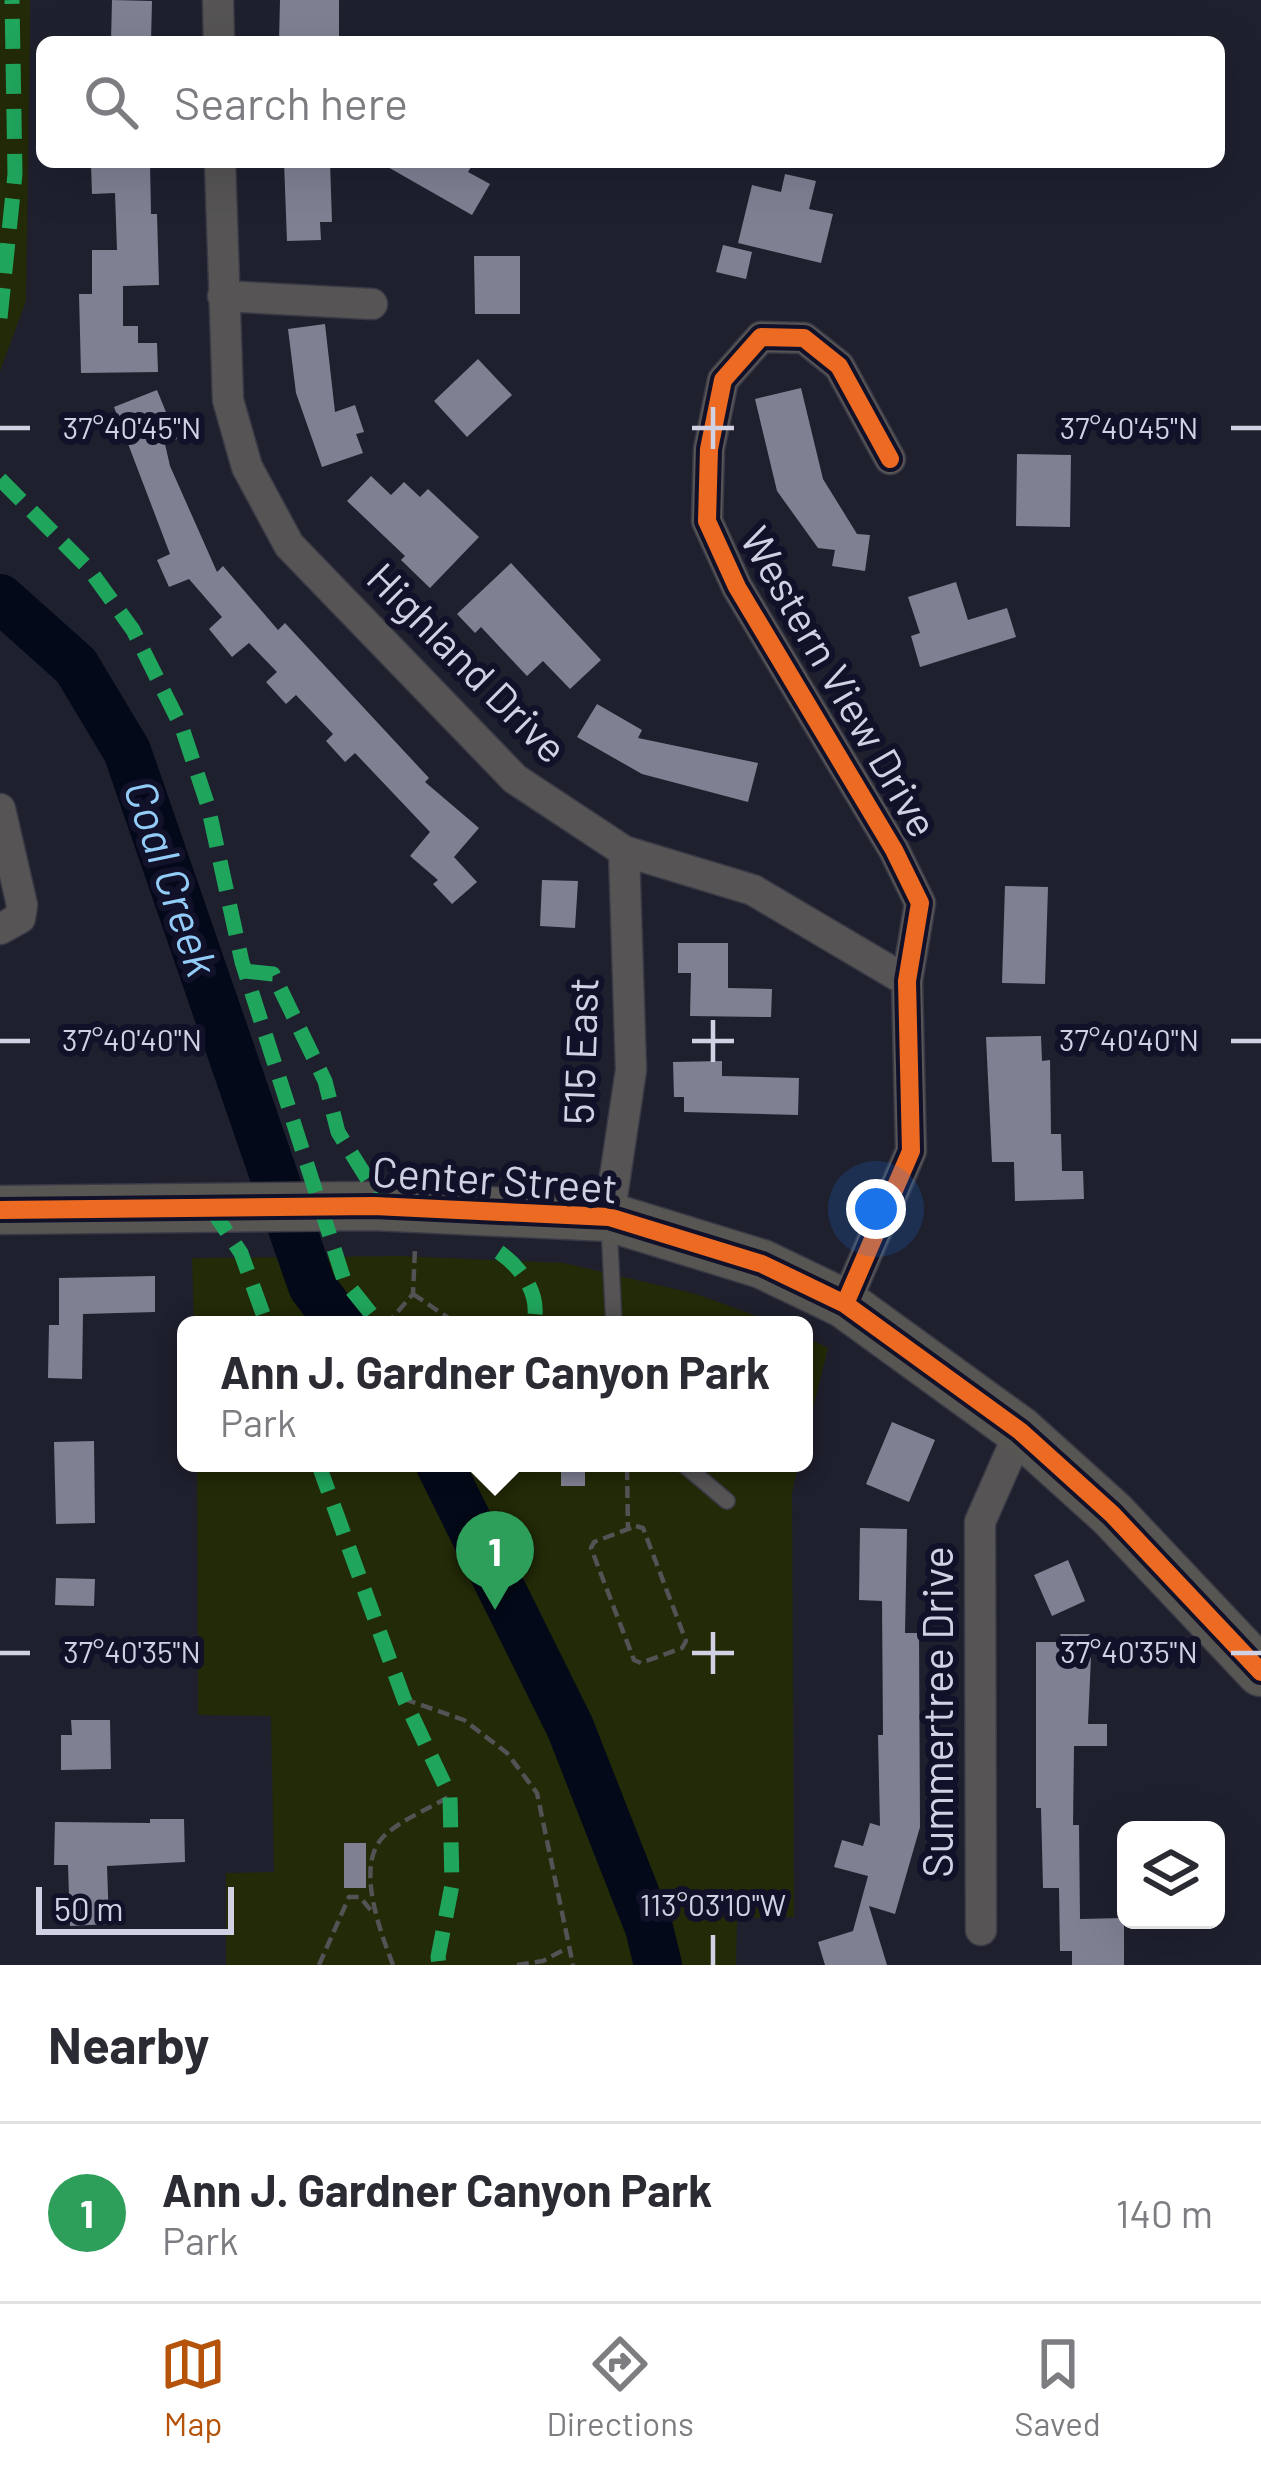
<!DOCTYPE html>
<html lang="en">
<head>
<meta charset="utf-8">
<style>
	:root { --surface:#fff; --page:#f2f2f3; --text:#2b2b33; --muted:#7c7c81; --line:#e1e1e2; --accent:#b45309 }
	body { margin:0; font-family:Barlow,sans-serif; background:var(--page); color:var(--text) }
	.controls { position:absolute; right:36px; bottom:36px; display:grid; overflow:hidden; border-radius:18px; box-shadow:0 12px 48px #0002 }
	.controls button { width:108px; height:108px; display:grid; place-items:center; padding:0; border:0; border-bottom:3px solid var(--line); background:var(--surface); color:var(--text); font:60px sans-serif }
	.scale { position:absolute; left:36px; bottom:30px; width:198px; box-sizing:border-box; padding-left:12px; border:6px solid #d0d2e4; border-top:0; font-size:33px; line-height:42px; white-space:nowrap; color:#d0d2e4; -webkit-text-stroke:9px #111129; paint-order:stroke }
	.you { position:absolute; left:876px; top:1209px; width:42px; height:42px; margin:-30px; border:9px solid #fff; border-radius:50%; background:#1a73e8; box-shadow:0 0 0 18px #1a73e833 }
	.badge { display:grid; place-items:center; width:78px; height:78px; border-radius:50%; background:var(--accent); color:#fff; font-size:39px; font-weight:700 }
	.pin { position:absolute; translate:-50% -99px; filter:drop-shadow(0 3px 6px #0008) }
	.pin::after { content:''; position:absolute; top:63px; width:42px; height:36px; background:inherit; clip-path:polygon(0 0,100% 0,50% 100%) }
	.popup { position:absolute; left:177px; top:1316px; width:636px; height:156px; box-sizing:border-box; display:grid; place-content:center; border-radius:18px; background:var(--surface); filter:drop-shadow(0 3px 9px #0005); font-size:39px; white-space:nowrap; color:var(--muted) }
	.popup b { font-size:45px; color:var(--text) }
	.popup::after { content:''; position:absolute; left:50%; top:100%; margin-left:-24px; border:24px solid transparent; border-top-color:var(--surface) }
	.list { margin:0; padding:0; list-style:none }
	h2 { display:flex; justify-content:space-between; align-items:center; height:156px; margin:0; padding:0 48px; font-size:51px }
	h2 small { font-size:39px; font-weight:400; color:var(--muted) }
	.list li { display:grid; grid-template-columns:78px 1fr auto; gap:36px; align-items:center; box-sizing:border-box; height:180px; padding:0 48px; border-top:3px solid var(--line) }
	.list b { display:block; font-size:45px; white-space:nowrap }
	.list p { margin:0; font-size:39px; white-space:nowrap; color:var(--muted) }
	.list em { font-size:39px; font-style:normal; color:var(--muted) }
	.icon { flex:none; width:66px; height:66px; fill:none; stroke:currentColor; stroke-width:2; stroke-linecap:round; stroke-linejoin:round }
	.map { position:relative; flex:none; width:1261px; height:1965px; overflow:hidden }
	.search { position:absolute; background:var(--surface); box-shadow:0 12px 48px #0002; left:36px; right:36px; top:36px; height:132px; display:flex; align-items:center; gap:30px; box-sizing:border-box; padding:0 42px; border-radius:18px; color:var(--muted); font-size:45px }
	.sheet { height:336px; background:var(--surface) }
	nav { display:flex; justify-content:space-around; align-items:center; box-sizing:border-box; height:168px; border-top:3px solid var(--line); background:var(--surface); font-size:33px; color:var(--muted) }
	nav a { display:grid; justify-items:center; gap:6px }
	nav .on { color:var(--accent) }
	.map>svg:first-child { display:block }
</style>
</head>
<body>
<div class="map">
<svg width="1261" height="1965" viewBox="0 0 1261 1965">
	<rect width="100%" height="100%" fill="#1f202e"/>
	<!-- green -->
	<path fill="#222a07" d="M0,0H30V34L26,301L0,371Z
		M401,1256L564,1263L696,1294L781,1325H194L192,1258Z
		M804,1336L828,1348L804,1444Z
		M197,1463H799L792,1492L794,1917L737,1918L736,1965H226V1873L274,1872L271,1716L198,1715Z"/>
	<g fill="none" stroke-linecap="round" stroke-linejoin="round">
		<!-- river -->
		<path stroke="#030918" stroke-width="48" d="M0,598L76,666L127,751L312,1286L341,1325
			M439,1463L570,1727L649,1928L658,1965"/>
	</g>
	<!-- building -->
	<path fill="#7f8193" d="M112,0L152,1L151,42H111Z
		M280,0H339V42H279Z
		M150,162L151,214H157L159,285L123,286V326H138V343H157L158,372L81,373L79,294H92V250H117L115,193L92,194L91,164Z
		M284,162H330L332,222H320L321,240L287,241Z
		M379,162H474L468,172L490,184L472,215Z
		M785,174L816,181L809,209L833,214L821,263L738,243L752,185L781,192Z
		M723,245L752,252L746,279L716,272Z
		M474,256H520V314H475Z
		M325,324L335,412L355,405L364,432L356,434L363,453L322,467L296,393L288,329Z
		M478,359L512,395L467,437L434,401Z
		M801,388L823,479L857,534L870,535L865,571L832,566L835,550L818,548L777,491L755,399Z
		M157,390L177,439L165,444L170,466L217,572L223,566L278,630L285,623L429,778L425,782L479,828L454,857L477,882L452,904L433,884L438,880L410,856L430,832L355,753L345,762L326,741L333,734L296,695L286,704L266,682L277,672L249,643L232,657L209,629L222,617L189,579L169,587L157,560L170,554L114,407Z
		M1017,454L1071,455L1070,527L1016,526Z
		M371,476L391,495L404,482L420,497L428,489L479,537L430,588L401,560L405,556L347,501Z
		M511,563L601,660L570,689L543,661L527,676L481,627L475,633L457,614Z
		M956,582L968,620L1007,608L1016,637L920,667L911,636L920,633L908,597Z
		M597,704L642,730L638,738L758,763L748,802L642,774L577,737Z
		M542,880L578,881L575,928L540,926Z
		M1005,886L1048,887L1045,984L1002,983Z
		M678,943H728V988L772,989L771,1017L690,1016L691,973H678Z
		M1041,1036L1042,1061L1050,1060L1051,1134H1061L1062,1171H1083L1084,1199L1015,1201L1014,1162H992L986,1037Z
		M722,1061V1076L799,1078L798,1115L684,1112V1097H674L673,1062Z
		M155,1276V1312L83,1314L82,1379L48,1378L49,1325H59V1278Z
		M892,1422L935,1440L909,1502L866,1484Z
		M94,1441L95,1523L56,1524L54,1442Z
		M561,1463H585V1486H561Z
		M860,1528L907,1529L905,1633H919L920,1827L895,1914L869,1906L887,1965H825L818,1942L853,1931L868,1876L834,1867L842,1840L863,1846L870,1823L880,1826L878,1735H883L882,1601L859,1600Z
		M1068,1560L1085,1601L1052,1616L1034,1575Z
		M56,1578L95,1579L94,1606L55,1605Z
		M1060,1634H1092L1088,1724H1107V1746H1074L1073,1825H1079L1080,1919L1124,1918V1965H1072V1951H1060L1059,1888H1043L1041,1808H1036V1642H1063Z
		M71,1720H110L111,1769L61,1770V1735H72Z
		M150,1819H184L185,1862L107,1866L109,1924L70,1926L68,1865H54L55,1822L150,1823Z
		M344,1843H366V1888H344Z"/>
	<g fill="none" stroke-linecap="round" stroke-linejoin="round">
		<!-- lane casing -->
		<g stroke="#3a3a46" stroke-width="18">
			<path id="lane" d="M609,1226L614,1325
				M682,1463L727,1501"/>
		</g>
		<!-- street casing -->
		<g stroke="#3a3a46" stroke-width="33">
			<path id="street" d="M218,0L219,42
				M220,162L228,400L247,467L289,545L515,779L624,851L753,890L907,981
				M223,296L372,304
				M0,809L22,905L20,918L0,929
				M609,1217L631,1070L624,851
				M845,1304L911,1151L907,981L920,903L894,850L737,587L707,521L709,449L723,380L761,337L804,338L839,366L890,459
				M981,1930L980,1522L1020,1431"/>
		</g>
		<!-- primary casing -->
		<g stroke="#3a3a46" stroke-width="51">
			<path id="primary" d="M0,1210L374,1206L609,1217L762,1264L845,1304L1020,1431L1112,1514L1261,1672"/>
		</g>
		<!-- path -->
		<path stroke="#535254" stroke-width="4.5" stroke-dasharray="12 6" stroke-linecap="butt" d="M413,1294L459,1325
			M386,1325L413,1294L415,1248
			M613,1463V1470L650,1467
			M627,1468L628,1529
			M636,1526L643,1528L686,1641L682,1648L641,1663L634,1660L591,1548L594,1542Z
			M404,1699L464,1720L507,1753L537,1793L573,1965
			M319,1965L349,1897H360L373,1913
			M393,1965C381,1933 354,1865 384,1836C401,1820 430,1808 450,1796
			M517,1965L543,1961L567,1948"/>
		<!-- lane -->
		<use href="#lane" stroke="#565454" stroke-width="15"/>
		<!-- street -->
		<use href="#street" stroke="#565454" stroke-width="30"/>
		<!-- primary -->
		<use href="#primary" stroke="#585653" stroke-width="48"/>
		<!-- quiet -->
		<path stroke="#20a55d" stroke-width="15" stroke-dasharray="30 15" stroke-linecap="butt" d="M0,318L15,174L12,0
			M0,479L89,569L133,630L182,728L208,806L242,962L344,1280L380,1325
			M245,971L273,974L325,1081L338,1132L385,1207
			M210,1207L241,1253L267,1325
			M499,1252C522,1268 542,1296 533,1325
			M318,1463L404,1699L450,1796L452,1885L438,1957L439,1965"/>
		<!-- cycleway casing -->
		<g stroke="#111129" stroke-width="26">
			<path id="cycleway" d="M0,1210L374,1206L609,1217L762,1264L845,1304L1020,1431L1112,1514L1261,1672
				M845,1304L911,1151L907,981L920,903L894,850L737,587L707,521L709,449L723,380L761,337L804,338L839,366L890,459"/>
		</g>
		<!-- cycleway -->
		<use href="#cycleway" stroke="#ed6a23" stroke-width="18"/>
	</g>
	<!-- ticks -->
	<path fill="none" stroke="#d0d2e4" stroke-width="4.5" d="M713,407V449M0,428H30M692,428H734M1231,428H1261M713,1020V1062M0,1041H30M692,1041H734M1231,1041H1261M713,1632V1674M0,1653H30M692,1653H734M1231,1653H1261M713,1935V1965"/>
	<g text-anchor="middle" stroke-width="12" stroke-linejoin="round" paint-order="stroke">
		<!-- street labels -->
		<g font-size="42" fill="#d0d2e4" stroke="#111129">
			<text transform="translate(467 663) rotate(45)" y="15">Highland Drive</text>
			<text transform="translate(839 682) rotate(60)" y="15">Western View Drive</text>
			<text transform="translate(581 1051) rotate(-88)" y="15">515 East</text>
			<text transform="translate(495 1180) rotate(4)" y="15">Center Street</text>
			<text transform="translate(938 1712) rotate(-90)" y="15">Summertree Drive</text>
		</g>
		<!-- water labels -->
		<g font-size="45" font-style="italic" fill="#92ccf7" stroke="#111129">
			<text transform="translate(171 878) rotate(71)" y="16">Coal Creek</text>
		</g>
	</g>
	<g font-size="30" text-anchor="middle" fill="#d0d2e4" stroke="#111129" stroke-width="12" stroke-linejoin="round" paint-order="stroke">
		<text x="132" y="439">37°40'45"N</text>
		<text x="1129" y="439">37°40'45"N</text>
		<text x="132" y="1051">37°40'40"N</text>
		<text x="1129" y="1051">37°40'40"N</text>
		<text x="132" y="1663">37°40'35"N</text>
		<text x="1129" y="1663">37°40'35"N</text>
		<text x="713" y="1916">113°03'10"W</text>
	</g>
</svg>
<div class="controls">
<button><svg class="icon" aria-label="layers" viewBox="0 0 24 24"><path d="M12 4l9 5-9 5-9-5zM3 14l9 5 9-5"/></svg></button>
</div>
<div class="scale">50 m</div>
<div class="you"></div>
<div class="pin badge" style="left:495px;top:1610px;background:#2e9e5b">1</div>
<div class="popup"><b>Ann J. Gardner Canyon Park</b>Park</div>
<div class="search"><svg class="icon" aria-label="search" viewBox="0 0 24 24"><circle cx="10" cy="10" r="6"/><path d="M15 15l6 6"/></svg>Search here</div>
</div>
<section class="sheet">
<h2>Nearby<small></small></h2>
<ul class="list">
<li><span class="badge" style="background:#2e9e5b">1</span><div><b>Ann J. Gardner Canyon Park</b><p>Park</p></div><em>140 m</em></li>
</ul>
</section>
<nav>
<a class="on"><svg class="icon" aria-label="map" viewBox="0 0 24 24"><path d="M3 6l6-2 6 2 6-2v14l-6 2-6-2-6 2zM9 4v14M15 6v14"/></svg>Map</a>
<a><svg class="icon" aria-label="directions" viewBox="0 0 24 24"><path d="M12 3l9 9-9 9-9-9zM9 14v-3h6M13 9l2 2-2 2"/></svg>Directions</a>
<a><svg class="icon" aria-label="saved" viewBox="0 0 24 24"><path d="M7 4h10v16l-5-4-5 4z"/></svg>Saved</a>
</nav>
</body>
</html>
